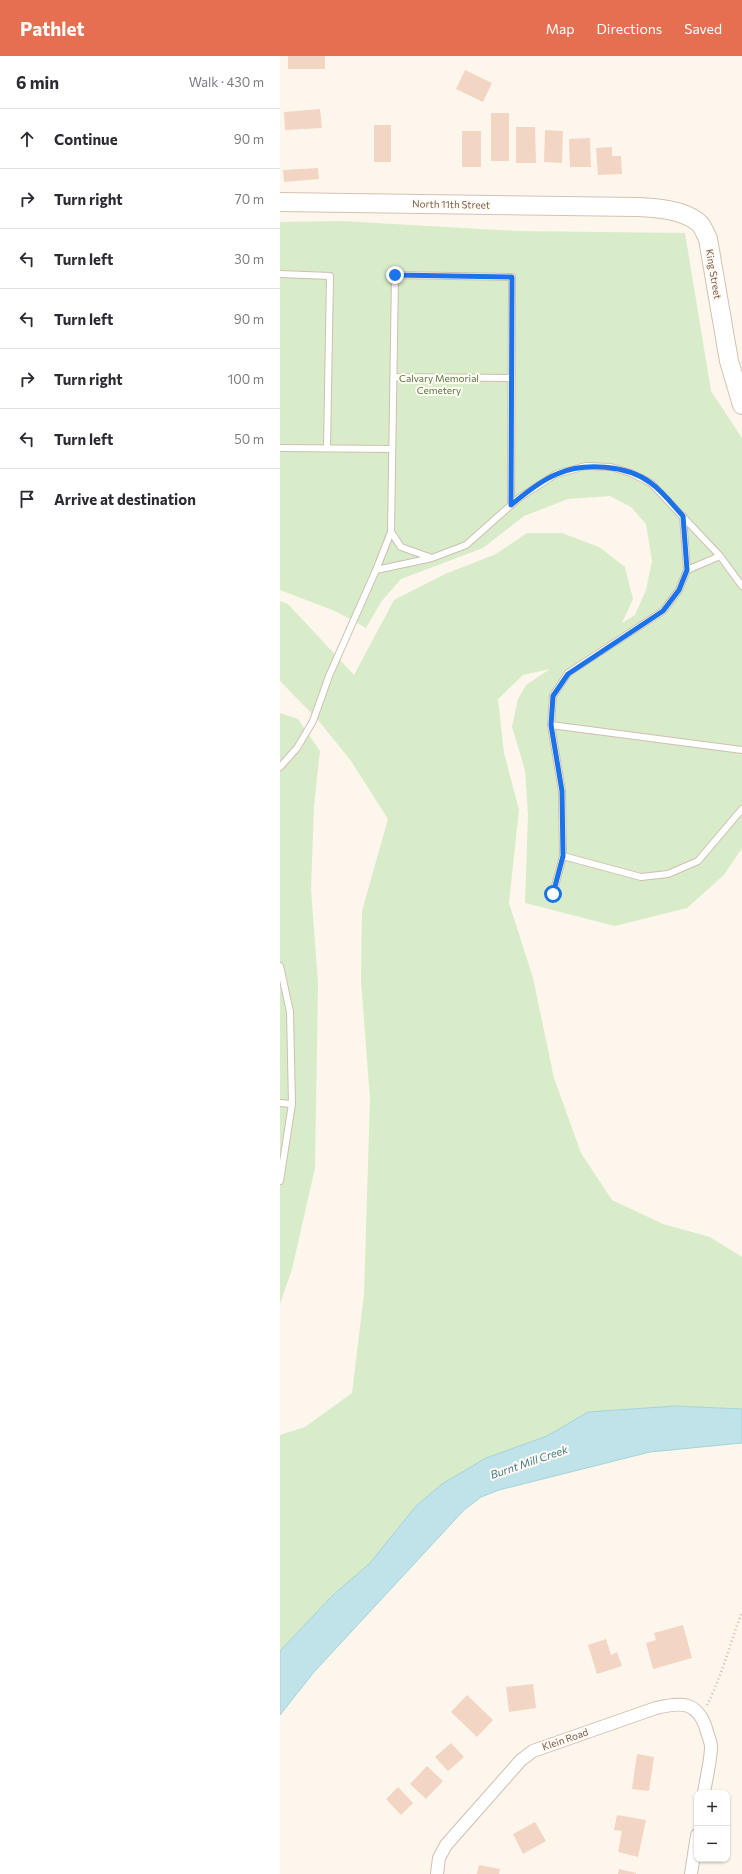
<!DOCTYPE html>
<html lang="en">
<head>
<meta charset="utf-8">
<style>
	:root { --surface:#fff; --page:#f7f7f7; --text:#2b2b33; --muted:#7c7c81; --line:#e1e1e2; --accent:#e76f51 }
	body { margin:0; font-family:Commissioner,sans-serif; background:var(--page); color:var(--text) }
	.controls { position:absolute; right:12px; bottom:12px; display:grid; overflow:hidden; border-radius:8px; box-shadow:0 1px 3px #0004 }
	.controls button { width:36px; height:36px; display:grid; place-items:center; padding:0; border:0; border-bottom:1px solid var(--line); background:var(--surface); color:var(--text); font:20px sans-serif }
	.stop { position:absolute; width:12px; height:12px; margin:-9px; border:3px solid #1a73e8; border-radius:50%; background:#fff }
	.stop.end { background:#1a73e8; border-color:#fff; box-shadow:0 1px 4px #0008 }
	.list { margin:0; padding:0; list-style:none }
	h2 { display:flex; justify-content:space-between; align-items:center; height:52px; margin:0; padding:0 16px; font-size:17px }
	h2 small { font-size:13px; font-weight:400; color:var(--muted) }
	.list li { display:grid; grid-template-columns:26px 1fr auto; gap:12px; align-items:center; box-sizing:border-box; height:60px; padding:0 16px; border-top:1px solid var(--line) }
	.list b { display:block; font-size:15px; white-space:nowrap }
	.list em { font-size:13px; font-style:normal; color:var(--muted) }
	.icon { flex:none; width:22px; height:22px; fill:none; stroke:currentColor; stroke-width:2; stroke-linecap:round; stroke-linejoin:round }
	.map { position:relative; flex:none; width:462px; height:1818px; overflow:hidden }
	header { display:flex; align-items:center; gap:24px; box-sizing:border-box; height:56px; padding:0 20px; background:var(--accent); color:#fff }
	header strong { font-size:19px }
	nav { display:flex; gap:22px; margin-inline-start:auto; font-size:14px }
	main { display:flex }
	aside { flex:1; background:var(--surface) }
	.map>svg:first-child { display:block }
</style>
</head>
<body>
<header>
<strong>Pathlet</strong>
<nav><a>Map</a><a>Directions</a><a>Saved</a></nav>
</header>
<main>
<aside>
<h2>6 min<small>Walk · 430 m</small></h2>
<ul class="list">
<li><svg class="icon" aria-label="ahead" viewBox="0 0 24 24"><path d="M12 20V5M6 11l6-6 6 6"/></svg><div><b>Continue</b></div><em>90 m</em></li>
<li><svg class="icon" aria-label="right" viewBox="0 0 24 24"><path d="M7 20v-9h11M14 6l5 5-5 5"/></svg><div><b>Turn right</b></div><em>70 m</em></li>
<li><svg class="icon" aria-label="left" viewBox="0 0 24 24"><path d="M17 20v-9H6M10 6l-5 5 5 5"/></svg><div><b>Turn left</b></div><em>30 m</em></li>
<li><svg class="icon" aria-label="left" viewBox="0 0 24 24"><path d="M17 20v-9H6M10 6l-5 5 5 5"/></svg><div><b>Turn left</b></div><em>90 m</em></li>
<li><svg class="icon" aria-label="right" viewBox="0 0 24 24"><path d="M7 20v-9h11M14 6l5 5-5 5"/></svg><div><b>Turn right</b></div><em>100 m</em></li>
<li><svg class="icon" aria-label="left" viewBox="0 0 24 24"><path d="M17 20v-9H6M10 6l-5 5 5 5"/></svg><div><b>Turn left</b></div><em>50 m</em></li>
<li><svg class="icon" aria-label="arrive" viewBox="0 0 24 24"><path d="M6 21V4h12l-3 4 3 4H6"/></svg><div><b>Arrive at destination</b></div></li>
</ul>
</aside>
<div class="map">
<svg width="462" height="1818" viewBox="0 0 462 1818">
	<rect width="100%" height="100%" fill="#fdf6ec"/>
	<!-- green -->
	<path fill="#d8ecc9" d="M62,165L236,175L405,177L431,335L462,382V792L444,819L407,852L335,870L245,847L248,758L245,714L232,671L238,643L246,629L270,613L243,619L218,643L224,697L239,754L229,847L253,922L274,1022L301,1097L332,1144L383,1168L430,1181L462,1201V1353L395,1350L308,1356L267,1380L206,1402L136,1450L90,1507L52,1540L0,1595V1379L25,1371L72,1337L84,1238L90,1043L81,924L82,855L108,763L71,705L38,664L0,625V545L8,548L74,619L114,544L165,518L216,498L247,477H282L319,491L345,511L353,543L342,567L355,559L366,534L372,505L366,468L351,451L330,440L288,443L244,460L203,492L121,523L101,546L86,572L55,555L0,534V166Z
		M0,657L18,663L40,695L34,750L31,833L38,927L35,1112L12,1213L0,1248Z"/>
	<!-- water -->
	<path fill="#bfe3e8" stroke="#a5d3da" d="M395,1350L462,1353V1387L370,1396L219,1434L201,1441L184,1454L34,1616L0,1659V1595L52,1540L90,1507L136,1450L162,1428L206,1402L267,1380L308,1356Z"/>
	<!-- building -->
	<path fill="#f3d5c3" d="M8,0H45V13H8Z
		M185,14L212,27L203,46L176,33Z
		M40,53L42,72L5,74L4,56Z
		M211,57H229V105H211Z
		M94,69H111V106H94Z
		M236,71H255L256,107H236Z
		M265,74L283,75L282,107L264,106Z
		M182,75H201V111H182Z
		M310,82L311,111H290L289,83Z
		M332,91V100H341L342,118L318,119L316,92Z
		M38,112L39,123L4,126L3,114Z
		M403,1569L412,1602L373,1613L366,1587L376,1584L374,1577Z
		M326,1583L331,1599L337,1596L342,1610L317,1618L308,1589Z
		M253,1628L256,1652L229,1656L226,1631Z
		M187,1639L213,1664L197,1681L171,1656Z
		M171,1687L184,1701L168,1715L155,1701Z
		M357,1698L374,1701L369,1735L352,1733Z
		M147,1710L163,1725L146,1743L130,1728Z
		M118,1731L133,1747L121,1759L106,1743Z
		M337,1759L366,1764L358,1801L338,1796L342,1775L334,1774Z
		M255,1766L266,1785L243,1798L233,1778Z
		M199,1809L220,1813L219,1818H197Z
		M339,1813L356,1817V1818H338Z"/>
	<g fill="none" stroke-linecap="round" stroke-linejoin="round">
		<!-- lane casing -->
		<g stroke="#d1beb0" stroke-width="8">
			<path id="lane" d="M0,218L50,220L47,392
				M114,321L231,322
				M0,392L112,393
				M152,502L121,491L111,476L115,219L232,221L231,449
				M96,514L152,502L186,489L239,442L276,418L306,410L331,411L351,417L371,427L440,500L462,530
				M407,514L440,500
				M271,669L462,694
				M0,711L17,692L33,665L49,620L96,514L111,476
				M283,800L361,821L388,818L418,805L462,753
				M273,838L283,800L282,735L271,669L273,640L288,617L383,555L399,534L407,514L403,460
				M0,910L10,956L12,1048L0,1125
				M0,1047L12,1048"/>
		</g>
		<!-- street casing -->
		<g stroke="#d1beb0" stroke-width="14">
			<path id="street" d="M157,1818L159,1802L166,1789L241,1704L253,1695L376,1652C401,1646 417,1645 426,1672C427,1678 431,1685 431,1691C431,1704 426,1723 424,1737
				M411,1818L417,1779"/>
		</g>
		<!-- secondary casing -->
		<g stroke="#d6c0b0" stroke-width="20">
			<path id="secondary" d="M0,146L356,151C376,152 401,153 418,166C423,170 425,177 428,183L449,305L462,349"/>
		</g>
		<!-- path -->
		<path stroke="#d9b8a5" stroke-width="2.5" stroke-dasharray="1 3" stroke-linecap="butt" d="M427,1649C442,1620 450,1587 462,1556"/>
		<!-- lane -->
		<use href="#lane" stroke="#fff" stroke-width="6"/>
		<!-- street -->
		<use href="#street" stroke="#fff" stroke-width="12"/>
		<!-- secondary -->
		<use href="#secondary" stroke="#fff" stroke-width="18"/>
	</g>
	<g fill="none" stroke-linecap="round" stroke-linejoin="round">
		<!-- route -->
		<path stroke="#1a73e8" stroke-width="5" d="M115,219L232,221L231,449C243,439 262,424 277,418C304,406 347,409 371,427C383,436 393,449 403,460L407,514L399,534L383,555L288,618L273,640L271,669L282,735L283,800L273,838"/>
	</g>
	<g text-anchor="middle" stroke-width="4" stroke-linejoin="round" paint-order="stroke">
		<!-- street labels -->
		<g font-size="10" fill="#7a5c4d" stroke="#fffaf3">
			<text transform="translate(171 148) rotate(1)" y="4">North 11th Street</text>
			<text transform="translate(434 218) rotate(80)" y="4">King Street</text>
			<text transform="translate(285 1683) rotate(-19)" y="4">Klein Road</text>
		</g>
		<!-- park labels -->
		<g font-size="10" fill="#537a41" stroke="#fffaf3">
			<text x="159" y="326">Calvary Memorial<tspan x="159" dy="12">Cemetery</tspan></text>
		</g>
		<!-- water labels -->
		<g font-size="11" font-style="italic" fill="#437c86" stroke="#fffaf3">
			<text transform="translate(249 1406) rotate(-19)" y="4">Burnt Mill Creek</text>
		</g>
	</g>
</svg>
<div class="controls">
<button>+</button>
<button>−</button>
</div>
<div class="stop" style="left:273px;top:838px"></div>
<div class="stop end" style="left:115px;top:219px"></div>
</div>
</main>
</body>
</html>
